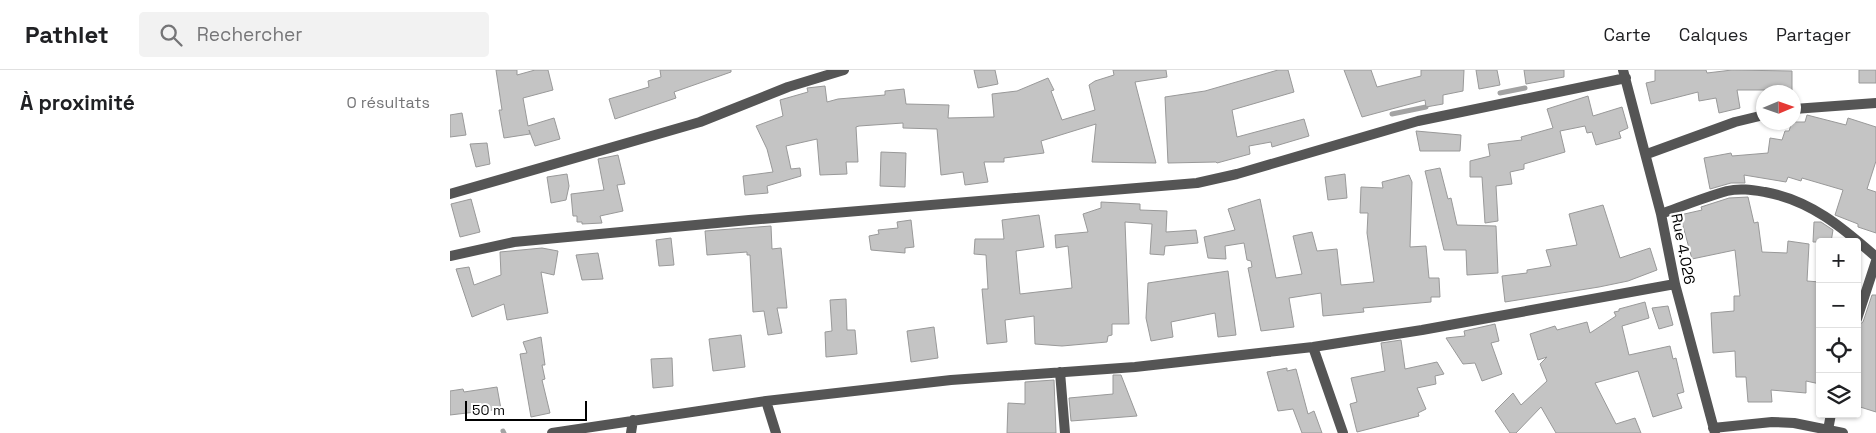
<!DOCTYPE html>
<html lang="fr">
<head>
<meta charset="utf-8">
<style>
	:root { --surface:#fff; --page:#f2f2f2; --text:#202124; --muted:#757577; --line:#e0e0e0 }
	body { margin:0; font-family:"Space Grotesk",sans-serif; background:var(--page); color:var(--text) }
	.controls { position:absolute; right:15px; bottom:15px; display:grid; overflow:hidden; border-radius:5px; box-shadow:0 1px 4px #0004 }
	.controls button { width:45px; height:45px; display:grid; place-items:center; padding:0; border:0; border-bottom:1px solid var(--line); background:var(--surface); color:var(--text); font:25px sans-serif }
	.compass { position:absolute; left:1306px; top:15px; width:45px; height:45px; border-radius:50%; background:var(--surface); box-shadow:0 1px 4px #0004; rotate:88deg }
	.scale { position:absolute; left:15px; bottom:12px; width:122px; box-sizing:border-box; padding-left:5px; border:2px solid #000; border-top:0; font-size:14px; line-height:18px; white-space:nowrap; color:#000; -webkit-text-stroke:4px #fff; paint-order:stroke }
	.list { margin:0; padding:0; list-style:none }
	h2 { display:flex; justify-content:space-between; align-items:center; height:65px; margin:0; padding:0 20px; font-size:21px }
	h2 small { font-size:16px; font-weight:400; color:var(--muted) }
	.icon { flex:none; width:28px; height:28px; fill:none; stroke:currentColor; stroke-width:2; stroke-linecap:round; stroke-linejoin:round }
	.map { position:relative; flex:none; width:1426px; height:363px; overflow:hidden }
	header { display:flex; align-items:center; gap:30px; box-sizing:border-box; height:70px; padding:0 25px; background:var(--surface); border-bottom:1px solid var(--line) }
	header strong { font-size:24px }
	nav { display:flex; gap:28px; margin-inline-start:auto; font-size:18px }
	.search { width:350px; height:45px; background:var(--page); display:flex; align-items:center; gap:12px; box-sizing:border-box; padding:0 18px; border-radius:5px; color:var(--muted); font-size:19px }
	main { display:flex }
	aside { flex:1; background:var(--surface) }
	.map>svg:first-child { display:block }
</style>
</head>
<body>
<header>
<strong>Pathlet</strong>
<div class="search"><svg class="icon" aria-label="search" viewBox="0 0 24 24"><circle cx="10" cy="10" r="6"/><path d="M15 15l6 6"/></svg>Rechercher</div>
<nav><a>Carte</a><a>Calques</a><a>Partager</a></nav>
</header>
<main>
<aside>
<h2>À proximité<small>0 résultats</small></h2>
<ul class="list">
</ul>
</aside>
<div class="map">
<svg width="1426" height="363" viewBox="0 0 1426 363">
	<rect width="100%" height="100%" fill="#fff"/>
	<g fill="none" stroke-linecap="round" stroke-linejoin="round">
		<!-- stream -->
		<path stroke="#a3a3a3" stroke-width="5" d="M1050,23L1075,18
			M942,44L976,37
			M53,361L54,363"/>
	</g>
	<!-- building -->
	<path fill="#c4c4c4" stroke="#999" d="M46,0H67V5L85,0H98L103,20L73,28L78,56L104,48L110,69L85,76L79,60L80,64L54,68L49,40H52Z
		M210,0H281V2L224,22L226,28L165,49L159,29L199,17L198,11L211,7Z
		M524,0H545L548,14L528,18Z
		M663,0H716L717,7L685,12L706,93L642,92L646,54L591,71L594,83L554,88V92H534L538,112L515,115L513,102L491,105L487,59L453,58V53L409,56L406,57L408,92H396L397,104L370,105L367,69L336,76L341,99L350,98L351,106L317,116L318,123L295,125L293,106L323,102L317,79L306,56L333,46L330,30L358,22L357,18L375,16L377,32L388,29L435,25V21L454,19L456,34L499,35L498,48L544,47L542,24L567,21L598,8L604,20L601,21L612,50L645,40L639,15L645,11L664,5Z
		M828,0H838L844,22L782,40L787,67L854,49L859,66L822,77L821,72L799,76L800,84L767,93L766,92L718,93L715,27L755,21Z
		M894,0H921L927,17L971,6V0H1014L1013,21L993,25V34L976,37L975,30L912,47Z
		M1026,0H1047L1050,15L1029,19Z
		M1074,0H1114V7L1076,14Z
		M1205,0H1256L1257,3L1282,0L1342,1V20H1287L1290,38L1269,43L1266,28L1249,31L1248,22L1201,34L1196,13L1205,11Z
		M1409,0H1426V13H1409Z
		M1138,26L1143,46L1172,37L1178,58L1169,62L1171,68L1146,75L1142,62L1137,63L1135,56L1110,61L1115,82L1074,94V99L1060,102L1062,114L1046,116L1048,151L1035,153L1032,107H1020V91L1040,86L1038,74L1072,70L1071,67L1103,58L1097,39Z
		M12,43L16,65L0,67V45Z
		M1357,45L1396,55L1398,48L1426,57V91L1417,119L1426,122V163L1408,157V154L1385,145L1393,120L1352,108L1351,111L1338,107L1336,112L1294,105L1295,113H1281L1260,119L1254,88L1281,83L1282,86L1318,83L1320,68L1332,70L1335,61H1339L1342,52H1355Z
		M966,61L1011,65L1010,81H970Z
		M37,73L40,94L26,97L20,74Z
		M431,82L456,83L455,117L430,116Z
		M168,85L175,114L167,115L173,141L150,146L152,153L132,154V152H127V146H123L121,124L154,120L148,89Z
		M990,98L998,129L1001,128L1007,155L1046,156L1048,203L1017,205L1016,180H994L975,101Z
		M117,104L119,116L116,130L101,133L97,107Z
		M895,104L897,128L878,130L875,107Z
		M959,105L962,112L960,177L976,176L979,208H989L990,227H981V232L913,238L914,242L873,246L871,223L839,228L844,257L811,261L798,198L802,197L801,191L797,190L794,173L775,176L776,189L758,188L754,167L785,160L778,139L810,129L826,208L852,204L843,166L862,162L867,181L887,179L891,215L924,212L917,163L918,143H910L911,117L933,118L932,112Z
		M1298,127L1304,153L1308,152L1312,182L1337,183L1338,171L1359,174L1357,211L1370,212V314L1356,311V323L1321,320L1322,332H1298L1296,307H1286L1285,281L1263,283L1261,243L1284,241V226H1290L1285,180L1242,189L1230,145L1252,140L1251,137L1279,128Z
		M21,129L30,162L10,167L1,134Z
		M651,132L690,134V140L717,141L716,162L746,160L748,173L715,176L714,185L700,184L702,154L675,152L679,254H662V265L658,266L657,272L612,276L585,274L584,246L555,250L557,272L537,274L532,219H538L536,185L524,184L525,169H554L552,150L589,145L594,177L566,181L570,224L622,218L618,176L606,178L605,165L638,162L633,144L651,138Z
		M1153,135L1170,188L1200,178L1207,200L1178,211L1149,217L1055,232L1052,206L1077,203V200L1101,196L1096,180L1127,175L1119,144Z
		M461,150L464,177L455,178V183L421,180L419,166L429,164L428,160L448,158L447,152Z
		M1364,152H1371L1383,160L1381,172H1363Z
		M321,156L322,179L331,178L337,238H327L332,263L318,265L314,241L303,242L300,185H297V182L257,185L255,161Z
		M221,168L224,195L209,196L206,170Z
		M92,178L108,181L104,205L91,202L98,243L57,250L54,234L22,247L6,199L19,197L24,215L51,205L50,182Z
		M148,183L153,209L132,210L126,185Z
		M778,201L786,265L768,267L765,243L721,252L723,267L701,271L696,248L698,213Z
		M1422,225H1426V342L1407,336V256L1413,252Z
		M396,229L397,260H405L407,284L376,287L375,262L382,261L380,230Z
		M1195,232L1199,248L1172,256L1179,285L1220,276L1223,289L1226,288L1234,322L1227,324L1232,338L1203,347L1188,301L1145,313L1166,354L1185,348L1191,363H1106L1091,337L1066,363H1060L1045,341L1063,323L1071,335L1097,311L1090,294L1097,287L1088,290L1080,264L1105,256L1107,260L1137,252L1140,263L1166,246L1164,242L1169,241V239Z
		M1218,236L1223,255L1209,259L1202,238Z
		M1045,254L1049,271L1041,273L1052,304L1032,311L1025,293L1013,294L996,268L1015,266L1014,261Z
		M484,257L488,288L461,292L457,261Z
		M291,265L295,297L263,301L259,269Z
		M91,267L95,295H92L95,309L92,310L100,343L81,347L70,284L77,283L73,272Z
		M951,270L955,299L987,292L994,304L985,306L986,314L967,318L976,339L968,343L969,346L907,362L900,334L907,332L901,308L935,301L931,273Z
		M222,288L223,316L203,318L201,289Z
		M837,298V301L846,299L858,344L864,341L872,363H852L843,339L828,341L817,302Z
		M663,305H671L687,346L621,351L619,328L663,324Z
		M604,310L606,363H557L558,333L575,334V312Z
		M47,317L51,339L0,345V321L13,319L14,322Z"/>
	<g fill="none" stroke-linecap="round" stroke-linejoin="round">
		<!-- minor -->
		<path stroke="#555" stroke-width="10" d="M1173,0L1211,144L1225,214L1265,363
			M1344,39L1426,33
			M1197,84L1285,52L1314,45
			M0,124L250,52L338,17L394,0
			M1211,144C1233,136 1255,127 1277,121C1290,118 1302,120 1315,122C1360,130 1392,157 1426,187
			M0,186L64,172L299,150L747,113L787,104L968,51L1176,8
			M1407,249L1426,191
			M863,277L893,363
			M610,302L615,363
			M316,331L326,363
			M1263,358L1322,352L1344,353L1393,363
			M1378,360L1381,344
			M102,363L316,331L501,310L685,297L863,277L972,260L1225,214
			M181,363L183,350"/>
	</g>
	<g text-anchor="middle" stroke-width="4.5" stroke-linejoin="round" paint-order="stroke">
		<!-- street labels -->
		<g font-size="15" fill="#000" stroke="#fff">
			<text transform="translate(1233 179) rotate(79)" y="5">Rue 4.026</text>
		</g>
	</g>
</svg>
<div class="controls">
<button>+</button>
<button>−</button>
<button><svg class="icon" aria-label="locate" viewBox="0 0 24 24"><circle cx="12" cy="12" r="6"/><path d="M12 2v4M12 18v4M2 12h4M18 12h4"/></svg></button>
<button><svg class="icon" aria-label="layers" viewBox="0 0 24 24"><path d="M12 4l9 5-9 5-9-5zM3 14l9 5 9-5"/></svg></button>
</div>
<svg class="compass" viewBox="-18 -18 36 36"><path d="M0-13l5 13h-10z" fill="#e53935"/><path d="M0 13l5-13h-10z" fill="#757577"/></svg>
<div class="scale">50 m</div>
</div>
</main>
</body>
</html>
